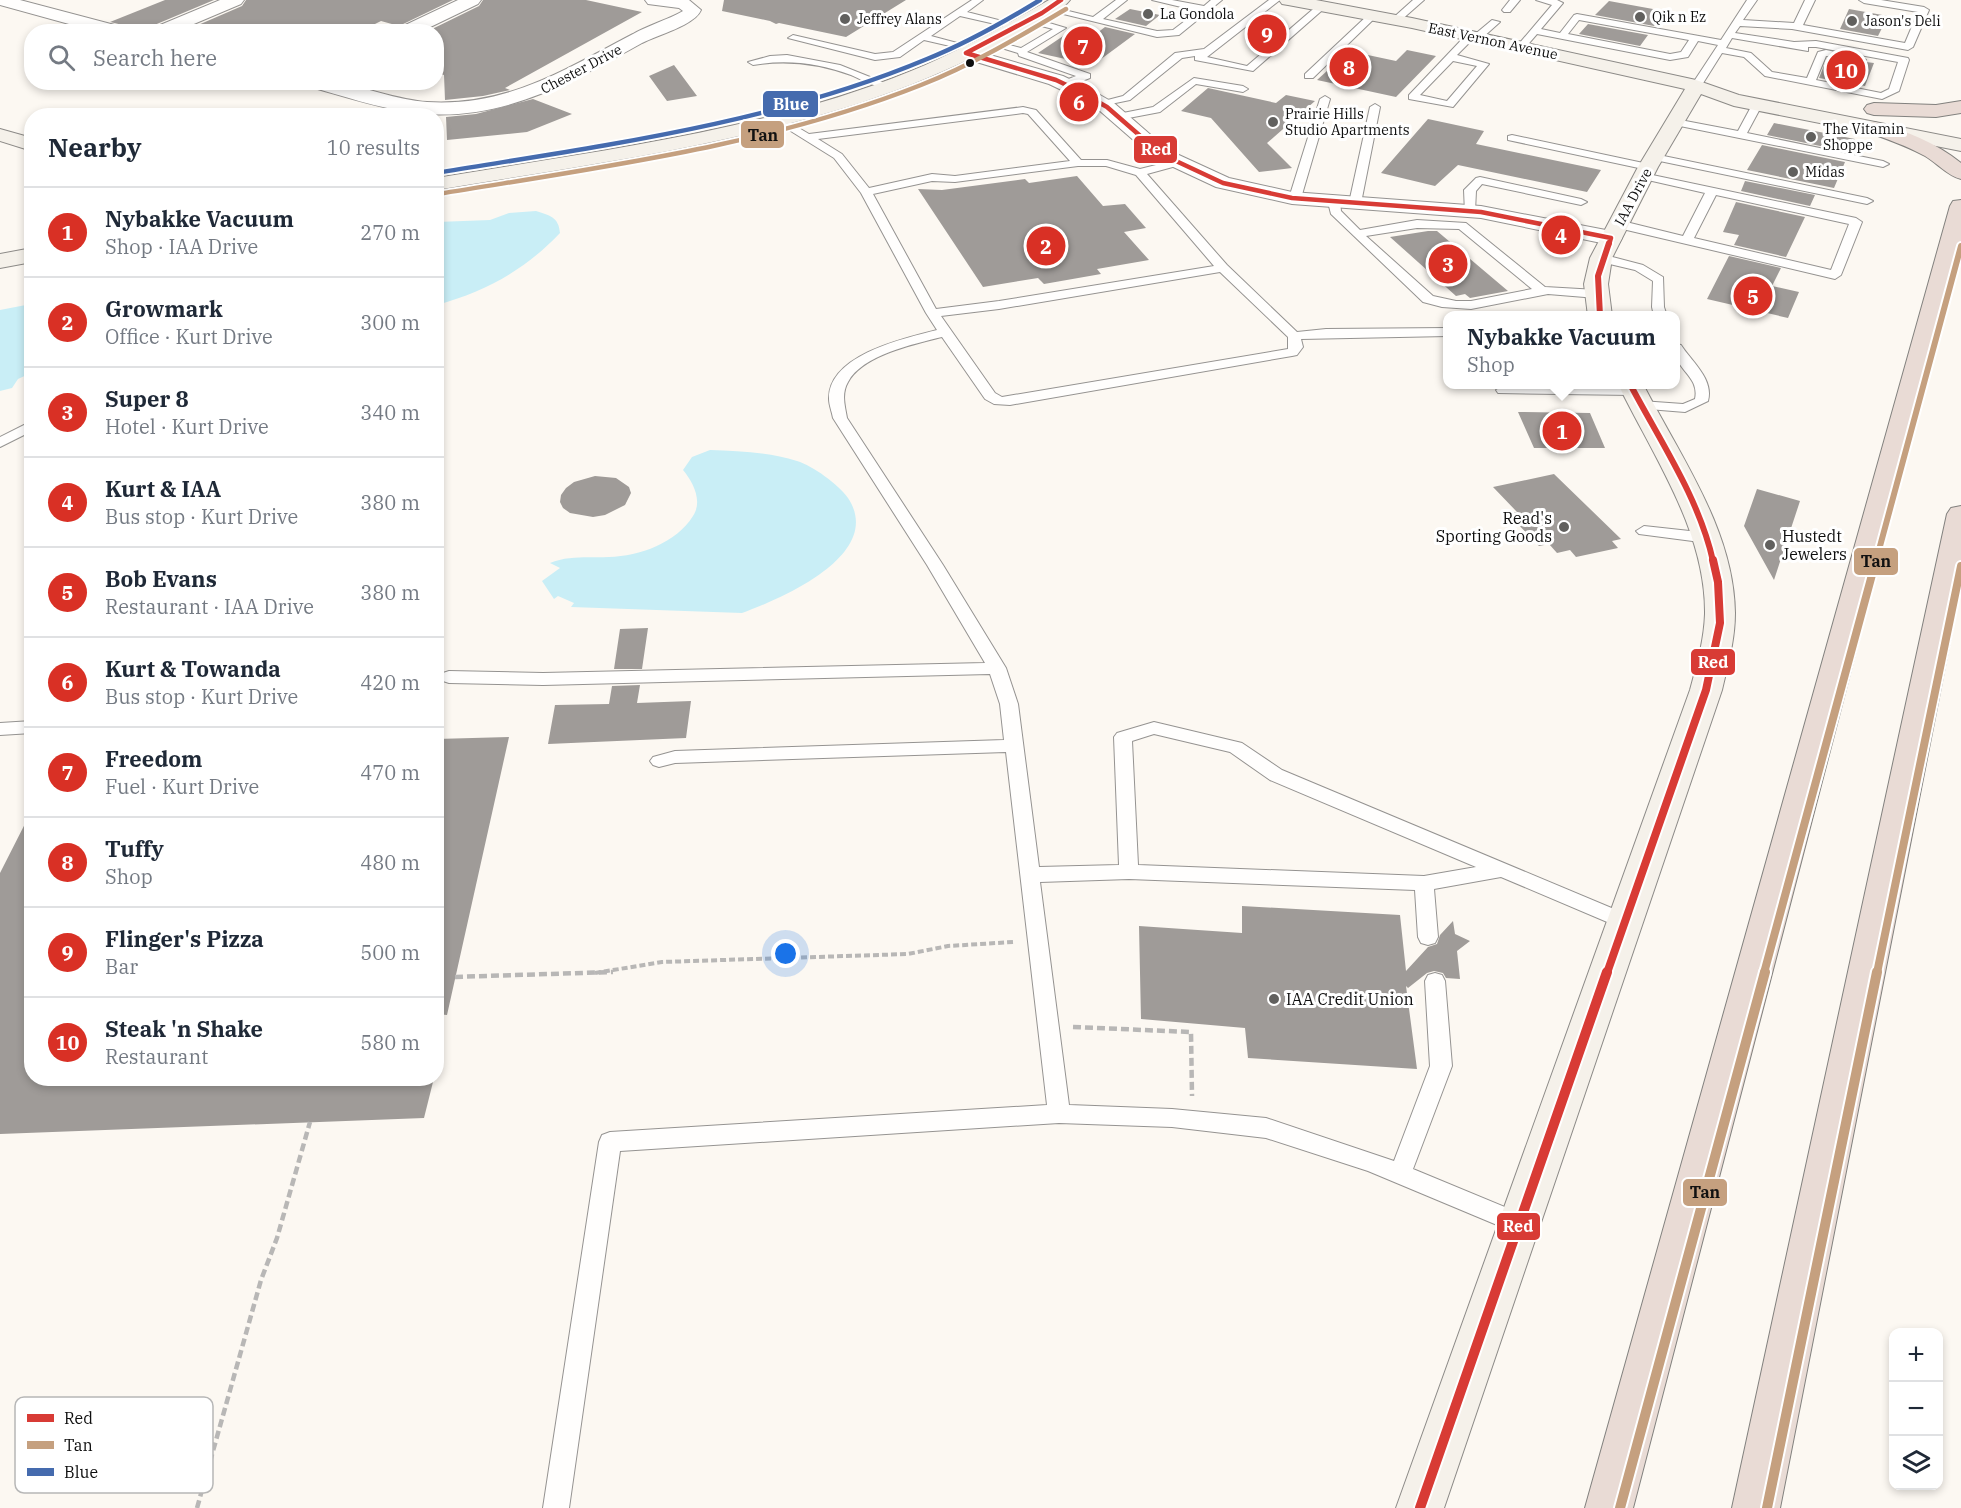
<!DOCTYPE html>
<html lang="en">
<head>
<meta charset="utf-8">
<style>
	:root { --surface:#fff; --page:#f2f2f3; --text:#1f2937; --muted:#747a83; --line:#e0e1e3; --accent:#d93025 }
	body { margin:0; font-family:"IBM Plex Serif",serif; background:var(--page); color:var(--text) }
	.controls { position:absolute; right:18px; bottom:18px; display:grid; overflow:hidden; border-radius:12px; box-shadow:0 3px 9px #0003 }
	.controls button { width:54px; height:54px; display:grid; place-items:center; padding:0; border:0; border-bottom:2px solid var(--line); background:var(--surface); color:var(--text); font:30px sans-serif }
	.you { position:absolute; left:786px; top:954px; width:21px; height:21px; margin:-15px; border:4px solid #fff; border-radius:50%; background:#1a73e8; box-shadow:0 0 0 9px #1a73e833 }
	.badge { display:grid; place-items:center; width:39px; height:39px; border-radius:50%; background:var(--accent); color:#fff; font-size:20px; font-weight:700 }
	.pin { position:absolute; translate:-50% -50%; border:3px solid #fff; box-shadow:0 2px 6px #0006 }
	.popup { position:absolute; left:1443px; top:311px; width:237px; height:78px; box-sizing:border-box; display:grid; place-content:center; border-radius:12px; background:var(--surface); filter:drop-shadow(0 2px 4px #0005); font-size:20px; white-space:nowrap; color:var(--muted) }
	.popup b { font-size:22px; color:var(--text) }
	.popup::after { content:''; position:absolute; left:50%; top:100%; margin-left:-12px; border:12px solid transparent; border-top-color:var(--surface) }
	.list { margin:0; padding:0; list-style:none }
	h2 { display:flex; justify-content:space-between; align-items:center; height:78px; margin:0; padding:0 24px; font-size:26px }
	h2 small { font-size:20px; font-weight:400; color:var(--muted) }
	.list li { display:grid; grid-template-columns:39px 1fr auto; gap:18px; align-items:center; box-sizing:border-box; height:90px; padding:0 24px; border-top:2px solid var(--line) }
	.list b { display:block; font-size:22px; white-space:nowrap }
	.list p { margin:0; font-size:20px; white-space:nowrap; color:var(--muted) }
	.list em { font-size:20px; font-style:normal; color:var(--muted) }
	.icon { flex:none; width:33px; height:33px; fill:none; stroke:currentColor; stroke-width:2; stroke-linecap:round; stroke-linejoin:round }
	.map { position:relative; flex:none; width:1961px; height:1508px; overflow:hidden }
	.search { position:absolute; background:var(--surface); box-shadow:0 3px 9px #0003; left:24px; top:24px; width:420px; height:66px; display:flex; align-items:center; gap:15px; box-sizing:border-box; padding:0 21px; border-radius:24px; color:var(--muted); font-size:22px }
	.panel { position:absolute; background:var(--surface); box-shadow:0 3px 9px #0003; left:24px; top:108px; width:420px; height:978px; border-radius:24px }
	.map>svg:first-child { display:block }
</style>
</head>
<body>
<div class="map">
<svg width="1961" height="1508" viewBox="0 0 1961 1508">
	<rect width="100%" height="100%" fill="#fcf8f2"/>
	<!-- water -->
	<path fill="#c9eef6" d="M536,211C549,215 559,217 560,233C525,270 486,291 437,305V222L490,220L509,213Z
		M31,304V373L18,379L12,388L0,391V310Z
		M710,450C739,451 769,452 797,461C813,466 838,484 848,498C885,554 783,598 742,613L571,607L574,603L558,596L554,599L542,581L560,568L550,563C569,555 589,558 609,557C640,556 676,543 693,516C703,501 693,482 683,470L692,457Z"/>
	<!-- building -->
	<path fill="#9f9b98" d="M165,0H214L152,26L148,32H131L127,26L110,22Z
		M246,0H453L399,26L381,21L359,32H182L242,6Z
		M483,0H586L642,12L505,88L510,90L483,96L445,100L444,75L436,73V32H426L479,6Z
		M724,0H906L846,37L779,23L776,24L770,21L722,11Z
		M1609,1L1664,11L1654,26L1595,15Z
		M1130,9L1160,15L1146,26L1115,19Z
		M1849,9L1888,16L1878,36L1840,29Z
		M1588,24L1648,35L1640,46L1579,34Z
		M1105,27L1135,34L1093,65L1038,53L1075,28L1097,33Z
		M1407,50L1436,56L1396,97L1317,80L1349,51L1396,61Z
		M1847,55L1867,59L1866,62L1874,63L1865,86L1819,78L1827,58L1845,60Z
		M674,65L697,96L667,101L649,76Z
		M1208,88L1276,103L1286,95L1315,101L1267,143L1292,168L1259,172L1211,118L1181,111Z
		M533,99L572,114L527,132L447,140L446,117L476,114Z
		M1428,119L1484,131L1476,144L1601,170L1587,192L1458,165L1435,186L1381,173Z
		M1774,123L1855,139L1849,152L1767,135Z
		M1762,145L1845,162L1834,188L1747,170Z
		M1077,176L1103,206L1125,204L1146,228L1124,232L1149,260L1097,269L1101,274L1044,284L1038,278L983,287L918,189L942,190L1025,179L1029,183Z
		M1745,181L1815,195L1810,206L1741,191Z
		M1736,202L1805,217L1786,257L1734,245L1739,235L1723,232Z
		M1428,231H1437L1508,291L1470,298L1465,294L1456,296L1390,237Z
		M1729,256L1781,268L1772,286L1799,292L1788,318L1707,299Z
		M1518,412L1590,413L1605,448H1534Z
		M1554,474L1621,539L1612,541L1618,548L1576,557L1570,550L1557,553L1549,544L1539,546L1508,514L1517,512L1493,487Z
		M595,476L616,478L629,487L631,493L625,505L605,515L593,517L570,513L563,508L560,502L561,495L566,488L574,482Z
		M1757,489L1800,501L1774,580L1744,526Z
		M648,628L642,669H614L620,629Z
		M640,685L637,703L691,701L686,738L548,744L555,705L609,704L612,686Z
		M509,737L447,1015L436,1014V739Z
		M32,810V1078H434L424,1118L0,1134V873Z
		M1242,906L1400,915L1406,971L1428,947L1437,944L1440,935L1453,921L1455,934L1470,941L1457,951L1460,979L1446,978L1443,973L1434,971L1427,973L1408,988L1406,986L1417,1069L1248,1058L1245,1028L1141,1019L1139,926L1242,933Z"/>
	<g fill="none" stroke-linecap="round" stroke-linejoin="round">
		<!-- lane casing -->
		<g stroke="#959391" stroke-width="2">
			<path id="lane" d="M972,0H983L967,12L1022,26L1017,29L960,16L931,36L976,48V52L924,40L900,57L875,60L788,38L793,35L875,54L893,52Z
				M1116,0H1127L1103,19L1157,31L1173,30L1198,11L1152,0H1172L1204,6L1211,0H1222L1179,35L1157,37L1043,9L1048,6L1093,17Z
				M1269,0H1280L1207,57L1247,66L1319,4L1327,6L1253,71L1195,60V56L1182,58L1130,100L1101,106L1096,103L1123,96L1175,53L1204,49Z
				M1413,0H1424L1399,22H1393V18Z
				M1510,0H1520L1510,12H1504L1502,10Z
				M1536,0H1557L1563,3L1541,29L1560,33L1574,15L1577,14L1721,40L1747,0H1757L1743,20L1794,23L1805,0H1815L1803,25L1905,43L1918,12L1864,3L1859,0H1881L1924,7L1929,10L1913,47L1908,50L1792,29L1740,26L1735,33L1794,42L1816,41L1908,58L1909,60L1899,91L1882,99L1765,76L1744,57L1722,53L1700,88H1692L1691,86L1718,45L1698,41L1688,57L1670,60L1537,34L1524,49H1518V45L1552,5ZM1579,20L1689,40L1681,52L1670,54L1568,34ZM1732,38L1808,51V47H1816L1898,62L1889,89L1881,93L1816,80L1826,56L1845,58V54L1826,50L1818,52L1807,78L1772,72L1751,53L1726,48Z
				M1369,14L1377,16L1313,78H1305V74Z
				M1029,17L1066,28L1027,52L1090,74V78L1069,86H1061V82L1076,76L1019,56L1018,53L982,42L987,39L1021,48L1053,29L1026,22V18Z
				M1492,20L1500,22L1481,39L1474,38L1457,55L1489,64L1453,107L1409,99V95L1467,34L1474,35ZM1453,61L1477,66L1447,101L1420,95Z
				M787,55L840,65L890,85C881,92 861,79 851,75C818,63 787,59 753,65L748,62L770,56Z
				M1194,78L1243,86L1248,89L1243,92L1196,84L1160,112L1118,120L1113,117L1118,114L1153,107Z
				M1325,96L1330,99L1301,198L1299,200H1291L1289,198L1320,99Z
				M1757,102L1762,105L1747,133L1883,161L1889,164L1883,167L1675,125L1670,122L1675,119L1738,131L1752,105Z
				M1375,104L1380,107L1361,203L1355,207L1349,203L1370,107Z
				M1023,107L1036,110L1081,160H1107L1140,169L1176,160L1180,161V165L1147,174L1227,265L1297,332L1326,329L1448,328V336L1301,339L1303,347L1297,355L1292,356L1010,405L994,404L985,399L942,337C914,344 862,355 848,382C841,394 845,406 847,418L943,565L1006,668L1018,704L1039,867L1119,865L1114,737L1117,733L1154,722L1242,743L1282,770L1633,917L1636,922L1633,927L1626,930L1619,927L1501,877L1434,889L1438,937L1435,943L1428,945L1421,943L1418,937L1415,890L1129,879L1040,882L1069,1105L1172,1109L1266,1118L1394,1161L1430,1066L1425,981L1428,975L1435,973L1442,975L1445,981L1452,1066L1413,1169L1529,1217L1533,1224L1529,1231L1521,1235L1368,1171L1266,1138L1172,1127L1059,1123L620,1151L569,1508H543L599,1142L602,1135L610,1132L1047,1105L1006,752L675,763L659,767L653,765L650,761L653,757L675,751L1004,740L1000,704L990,674L543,685L449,683L443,681L440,677L443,673L449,671L543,673L985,663L927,565L833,418C832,412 829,405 829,399C828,355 905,338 937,330L926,313L861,193L834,158L773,120L778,117L782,118L809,134ZM1023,113L1028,114L1070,161L955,176L932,174L869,188L842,154L818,139ZM1078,166H1106L1136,175L1214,266L999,301L936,309L873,194L932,181L955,182ZM1220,272L1288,337V349L1002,397L995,393L941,316L999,309ZM1154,734L1230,752L1270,780L1476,867L1424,876L1138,865L1132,741Z
				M1512,135L1648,164L1654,167L1648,170L1508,140V136Z
				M1654,154L1867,198L1873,201L1867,204L1650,159L1648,157Z
				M1643,173L1856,218L1862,222L1841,275L1835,279L1614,227V221L1618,220L1683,236L1705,193L1639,178L1637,176ZM1716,195L1849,224L1831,270L1694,238Z
				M1480,177L1581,199L1587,202L1581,205L1482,184L1476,191L1475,211L1473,213H1465L1464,190L1476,178Z
				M1334,199L1340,202L1341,211L1360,230L1417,220L1466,223L1545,287L1597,290L1603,294L1597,298L1548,294L1471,309L1442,307L1423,302L1331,214L1328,202ZM1417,228L1459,229L1532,289L1471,301H1456L1433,296L1366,236Z
				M1601,254L1643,265L1663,277L1664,307L1667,316H1654L1652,307L1653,281L1635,270L1597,261L1595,258L1597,255Z
				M1676,344L1681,345C1692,362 1714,379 1708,401L1685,412L1636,408L1634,405L1641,401L1683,404L1695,399C1699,380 1683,373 1677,359C1675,355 1676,348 1676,344Z
				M1503,386L1633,387L1640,391L1633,395L1498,393L1496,390Z
				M32,421V431L0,447V437Z
				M1644,526L1708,533L1716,538L1708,543L1639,534L1636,531Z
				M32,721V733L0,735V723Z"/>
		</g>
		<!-- street casing -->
		<g stroke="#959391" stroke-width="2">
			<path id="street" d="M0,0H20L126,28L129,32H98L0,5Z
				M220,0H244L241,4L175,32H150L153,28Z
				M458,0H481L478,4L420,32H396L399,28Z
				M645,0H689L701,10C695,25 658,35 642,43C570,83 500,123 414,113C378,108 343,96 307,86L305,82C315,82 327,81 337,83C367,87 396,100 427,102C507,107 564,70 633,34C649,25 667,20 683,11L679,8L648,4Z
				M966,48L1063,76L1086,87L1114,103L1168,150L1229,178L1292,192L1481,206L1611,231L1619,233L1622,238L1619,243L1611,245L1481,218L1292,204L1216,187L1154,158L1100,111L1072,95L1049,84L960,57L957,53L960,49Z"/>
		</g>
		<!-- secondary casing -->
		<g stroke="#8c8a87" stroke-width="2">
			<path id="secondary" d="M1049,0H1070C1061,12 1033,24 1020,32C851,132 628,158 436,190V178C595,151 761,132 911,71C959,51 1004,26 1049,0Z
				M1279,0H1316L1412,18L1696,80L1739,95L1961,139V151L1734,106L1701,94L1658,167L1612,258L1608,284L1612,316H1588L1584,284L1590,258L1638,167L1685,89L1412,28L1288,5L1282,4Z
				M0,129L32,138V151L0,141Z
				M32,248V262L0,268V254Z
				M1618,384H1643C1680,456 1734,530 1735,613C1735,640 1728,664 1722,690L1444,1508H1396L1690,690C1697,664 1704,641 1705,614C1706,531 1653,456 1618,384Z"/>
		</g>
		<!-- highway casing -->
		<g stroke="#82817e" stroke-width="2">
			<path id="highway" d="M1961,101V113L1936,117L1874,115L1867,113L1864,109L1867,105L1874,103L1936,105Z
				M1874,122C1905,130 1936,143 1961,163V179C1948,176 1937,163 1925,156C1907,146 1887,139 1867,132L1864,128L1867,124Z
				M1961,200V247L1633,1508H1585L1950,206L1953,201Z
				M1961,506V585L1780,1508H1732L1947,514L1951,508Z"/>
		</g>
		<!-- path-far1 -->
		<path stroke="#b8b7b6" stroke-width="4" stroke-dasharray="6 3" stroke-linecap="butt" d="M595,973L662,962L908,954L948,946L1013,942"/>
		<!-- path -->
		<path stroke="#b8b7b6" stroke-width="4.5" stroke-dasharray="8 4" stroke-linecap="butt" d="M455,977L613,972
			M1073,1027L1191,1032L1192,1096
			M197,1508L261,1280L277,1238L310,1122"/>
		<!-- lane -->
		<use href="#lane" fill="#fffefd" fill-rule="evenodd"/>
		<!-- street -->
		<use href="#street" fill="#fffefd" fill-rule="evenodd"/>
		<!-- secondary -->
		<use href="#secondary" fill="#f5f1ea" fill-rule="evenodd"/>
		<!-- highway -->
		<use href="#highway" fill="#e9dbd5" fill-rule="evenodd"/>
		<!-- bus-1-far3 casing -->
		<g stroke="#fff" stroke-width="8">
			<path id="bus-1-far3" d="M966,53L1056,80L1079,91L1107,107L1161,154L1223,183L1292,198L1481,212L1611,238
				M966,53L1042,13L1061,0
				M1609,245L1611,238"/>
		</g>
		<!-- bus-1-far2 casing -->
		<g stroke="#fff" stroke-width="10">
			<path id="bus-1-far2" d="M1600,316L1598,276L1609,243
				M1630,384C1660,441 1699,498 1713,561"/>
		</g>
		<!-- bus-1-far1 casing -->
		<g stroke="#fff" stroke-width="12">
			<path id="bus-1-far1" d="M1607,973L1706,690L1720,623L1718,582L1713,560"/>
		</g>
		<!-- bus-1 casing -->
		<g stroke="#fff" stroke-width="14">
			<path id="bus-1" d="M1420,1508L1607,972"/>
		</g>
		<!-- bus-2-far3 casing -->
		<g stroke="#fff" stroke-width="8">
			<path id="bus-2-far3" d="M438,194C601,167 767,146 921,85C972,65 1019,37 1066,9"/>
		</g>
		<!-- bus-2-far2 casing -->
		<g stroke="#fff" stroke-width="10">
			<path id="bus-2-far2" d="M1876,561L1961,246"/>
		</g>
		<!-- bus-2-far1 casing -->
		<g stroke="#fff" stroke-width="12">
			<path id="bus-2-far1" d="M1764,973L1876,560
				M1877,973L1961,566"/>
		</g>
		<!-- bus-2 casing -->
		<g stroke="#fff" stroke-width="14">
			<path id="bus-2" d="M1620,1508L1765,972
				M1767,1508L1877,972"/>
		</g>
		<!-- bus-3 casing -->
		<g stroke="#fff" stroke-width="8">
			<path id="bus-3" d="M436,173C600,146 772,124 927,59C967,43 1004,22 1040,0"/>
		</g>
		<!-- bus-1-far3 -->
		<use href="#bus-1-far3" stroke="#d83b35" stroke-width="4.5"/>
		<!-- bus-1-far2 -->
		<use href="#bus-1-far2" stroke="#d83b35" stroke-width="6"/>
		<!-- bus-1-far1 -->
		<use href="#bus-1-far1" stroke="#d83b35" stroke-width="8"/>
		<!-- bus-1 -->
		<use href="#bus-1" stroke="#d83b35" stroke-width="10"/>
		<!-- bus-2-far3 -->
		<use href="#bus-2-far3" stroke="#c5a07f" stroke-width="4.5"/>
		<!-- bus-2-far2 -->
		<use href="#bus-2-far2" stroke="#c5a07f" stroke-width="6"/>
		<!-- bus-2-far1 -->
		<use href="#bus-2-far1" stroke="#c5a07f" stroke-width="8"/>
		<!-- bus-2 -->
		<use href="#bus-2" stroke="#c5a07f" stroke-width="10"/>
		<!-- bus-3 -->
		<use href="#bus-3" stroke="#456bae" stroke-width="4.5"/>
	</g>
	<!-- markers -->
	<g fill="#61605e" stroke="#fff" stroke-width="2">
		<circle cx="1148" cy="14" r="6"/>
		<circle cx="1640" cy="17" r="6"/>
		<circle cx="845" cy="19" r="6"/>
		<circle cx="1852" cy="21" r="6"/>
		<circle cx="1273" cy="122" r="6"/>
		<circle cx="1811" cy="137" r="6"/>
		<circle cx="1793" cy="172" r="6"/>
		<circle cx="1564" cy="527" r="6"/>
		<circle cx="1770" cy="545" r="6"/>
		<circle cx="1274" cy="999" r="6"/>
	</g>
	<circle fill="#0e0e0e" stroke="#fff" stroke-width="2" cx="970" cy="63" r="5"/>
	<g text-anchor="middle" stroke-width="6" stroke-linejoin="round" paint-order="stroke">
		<!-- far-poi labels -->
		<g font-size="14" fill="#0e0e0e" stroke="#fff" text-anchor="start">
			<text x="1160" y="19">La Gondola</text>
			<text x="1652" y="22">Qik n Ez</text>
			<text x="857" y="24">Jeffrey Alans</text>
			<text x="1864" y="26">Jason's Deli</text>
			<text x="1285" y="119">Prairie Hills<tspan x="1285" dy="16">Studio Apartments</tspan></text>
			<text x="1823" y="134">The Vitamin<tspan x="1823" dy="16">Shoppe</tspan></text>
			<text x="1805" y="177">Midas</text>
		</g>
		<!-- far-street labels -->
		<g font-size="14" fill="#0e0e0e" stroke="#fff">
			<text transform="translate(1493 41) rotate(12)" y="5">East Vernon Avenue</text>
			<text transform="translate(581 69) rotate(-28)" y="5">Chester Drive</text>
			<text transform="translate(1633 197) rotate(-62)" y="5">IAA Drive</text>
		</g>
		<!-- poi labels -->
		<g font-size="16" fill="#0e0e0e" stroke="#fff" text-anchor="start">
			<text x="1552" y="524" text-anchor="end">Read's<tspan x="1552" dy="18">Sporting Goods</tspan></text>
			<text x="1782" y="542">Hustedt<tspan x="1782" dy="18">Jewelers</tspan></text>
			<text x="1286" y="1005">IAA Credit Union</text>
		</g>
	</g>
	<!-- legend -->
	<rect x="15" y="1397" width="198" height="96" rx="9" fill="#fff" stroke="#b7b7b7" stroke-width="1.5"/>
	<rect x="27" y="1414" width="27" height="8" fill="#d83b35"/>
	<rect x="27" y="1441" width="27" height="8" fill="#c5a07f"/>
	<rect x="27" y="1468" width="27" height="8" fill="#456bae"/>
	<g font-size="16" fill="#0e0e0e">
		<text x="64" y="1424">Red</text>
		<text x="64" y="1451">Tan</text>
		<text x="64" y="1478">Blue</text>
	</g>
	<g stroke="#fff" stroke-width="2">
		<rect x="762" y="90" width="57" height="28" rx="6" fill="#456bae"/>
		<rect x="740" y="120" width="45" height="29" rx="6" fill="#c5a07f"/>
		<rect x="1133" y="135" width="45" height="29" rx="6" fill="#d83b35"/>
		<rect x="1853" y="547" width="46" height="29" rx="6" fill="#c5a07f"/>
		<rect x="1690" y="648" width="46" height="28" rx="6" fill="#d83b35"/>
		<rect x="1682" y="1178" width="46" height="29" rx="6" fill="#c5a07f"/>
		<rect x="1496" y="1212" width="45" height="29" rx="6" fill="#d83b35"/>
	</g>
	<g font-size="16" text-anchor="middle" font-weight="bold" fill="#fff">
		<text x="791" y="110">Blue</text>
		<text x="1156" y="155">Red</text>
		<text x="1713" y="668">Red</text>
		<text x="1518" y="1232">Red</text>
	</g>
	<g font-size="16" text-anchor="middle" font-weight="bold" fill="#111">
		<text x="763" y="141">Tan</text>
		<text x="1876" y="567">Tan</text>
		<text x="1705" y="1198">Tan</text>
	</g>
</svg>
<div class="controls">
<button>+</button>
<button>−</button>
<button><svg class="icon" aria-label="layers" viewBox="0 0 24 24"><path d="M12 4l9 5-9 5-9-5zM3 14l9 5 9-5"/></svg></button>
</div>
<div class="you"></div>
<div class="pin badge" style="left:1562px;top:431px">1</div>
<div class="popup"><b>Nybakke Vacuum</b>Shop</div>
<div class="pin badge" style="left:1046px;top:246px">2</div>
<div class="pin badge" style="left:1448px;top:264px">3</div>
<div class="pin badge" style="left:1561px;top:235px">4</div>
<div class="pin badge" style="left:1753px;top:296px">5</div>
<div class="pin badge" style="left:1079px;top:102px">6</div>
<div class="pin badge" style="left:1083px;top:46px">7</div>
<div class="pin badge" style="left:1349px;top:67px">8</div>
<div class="pin badge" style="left:1267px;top:34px">9</div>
<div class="pin badge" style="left:1846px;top:70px">10</div>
<div class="search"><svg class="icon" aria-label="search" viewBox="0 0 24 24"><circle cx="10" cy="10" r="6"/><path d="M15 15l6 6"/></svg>Search here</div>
<section class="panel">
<h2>Nearby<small>10 results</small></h2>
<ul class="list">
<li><span class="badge">1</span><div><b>Nybakke Vacuum</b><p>Shop · IAA Drive</p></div><em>270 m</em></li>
<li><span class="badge">2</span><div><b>Growmark</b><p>Office · Kurt Drive</p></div><em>300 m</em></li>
<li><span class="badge">3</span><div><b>Super 8</b><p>Hotel · Kurt Drive</p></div><em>340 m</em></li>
<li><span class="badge">4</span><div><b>Kurt &amp; IAA</b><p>Bus stop · Kurt Drive</p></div><em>380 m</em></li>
<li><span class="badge">5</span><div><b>Bob Evans</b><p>Restaurant · IAA Drive</p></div><em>380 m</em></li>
<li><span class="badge">6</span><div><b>Kurt &amp; Towanda</b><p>Bus stop · Kurt Drive</p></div><em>420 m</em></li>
<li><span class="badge">7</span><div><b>Freedom</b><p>Fuel · Kurt Drive</p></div><em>470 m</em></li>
<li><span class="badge">8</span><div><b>Tuffy</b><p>Shop</p></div><em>480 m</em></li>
<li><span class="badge">9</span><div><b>Flinger's Pizza</b><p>Bar</p></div><em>500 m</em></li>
<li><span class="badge">10</span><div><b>Steak 'n Shake</b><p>Restaurant</p></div><em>580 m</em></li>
</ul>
</section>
</div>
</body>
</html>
